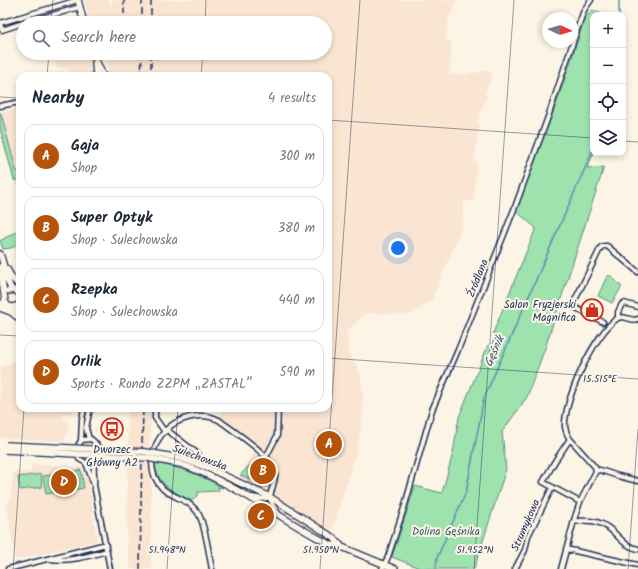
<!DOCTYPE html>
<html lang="en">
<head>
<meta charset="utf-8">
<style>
	:root { --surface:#fff; --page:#f2f2f3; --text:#1f2937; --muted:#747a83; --line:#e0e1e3; --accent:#b45309 }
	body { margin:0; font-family:Kalam,sans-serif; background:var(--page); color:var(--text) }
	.controls { position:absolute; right:12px; top:12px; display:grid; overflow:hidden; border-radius:8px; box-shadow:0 2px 6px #0003 }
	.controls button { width:36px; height:36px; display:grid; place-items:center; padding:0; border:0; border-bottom:1px solid var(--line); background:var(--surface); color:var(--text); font:20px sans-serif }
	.compass { position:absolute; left:542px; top:12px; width:36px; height:36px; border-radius:50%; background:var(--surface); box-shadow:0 2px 6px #0003; rotate:94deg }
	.you { position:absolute; left:398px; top:248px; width:14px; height:14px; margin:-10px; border:3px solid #fff; border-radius:50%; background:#1a73e8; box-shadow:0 0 0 6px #1a73e833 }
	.badge { display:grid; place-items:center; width:26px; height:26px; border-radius:50%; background:var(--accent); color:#fff; font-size:13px; font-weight:700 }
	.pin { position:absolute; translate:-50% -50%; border:2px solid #fff; box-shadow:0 1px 4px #0006 }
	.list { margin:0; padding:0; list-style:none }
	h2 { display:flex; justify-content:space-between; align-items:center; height:52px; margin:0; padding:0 16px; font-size:17px }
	h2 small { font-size:13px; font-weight:400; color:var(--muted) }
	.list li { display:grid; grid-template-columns:26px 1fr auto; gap:12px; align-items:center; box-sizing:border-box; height:64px; margin:0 8px 8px; padding:0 8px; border:1px solid var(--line); border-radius:12px }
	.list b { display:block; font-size:15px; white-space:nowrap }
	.list p { margin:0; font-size:13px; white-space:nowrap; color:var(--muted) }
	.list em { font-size:13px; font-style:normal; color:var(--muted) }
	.icon { flex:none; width:22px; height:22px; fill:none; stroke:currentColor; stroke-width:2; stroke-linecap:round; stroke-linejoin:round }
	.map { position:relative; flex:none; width:638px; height:569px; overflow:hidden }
	.search { position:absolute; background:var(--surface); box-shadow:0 2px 6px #0003; left:16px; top:16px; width:316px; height:44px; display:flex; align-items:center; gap:10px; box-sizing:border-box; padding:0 14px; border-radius:22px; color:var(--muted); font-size:15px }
	.panel { position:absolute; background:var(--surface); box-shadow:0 2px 6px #0003; left:16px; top:72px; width:316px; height:340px; border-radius:12px }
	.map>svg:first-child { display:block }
</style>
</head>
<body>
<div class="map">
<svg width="638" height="569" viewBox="0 0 638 569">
	<rect width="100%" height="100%" fill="#fcf5e5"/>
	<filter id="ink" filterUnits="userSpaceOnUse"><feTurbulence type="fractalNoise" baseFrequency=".025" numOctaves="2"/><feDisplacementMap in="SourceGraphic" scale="8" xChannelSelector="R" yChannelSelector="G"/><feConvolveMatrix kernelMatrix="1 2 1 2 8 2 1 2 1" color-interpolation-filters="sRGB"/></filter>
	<g filter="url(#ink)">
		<!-- built -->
		<path fill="#f9e5d1" d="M84,0H109L112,8V0H457L449,19L445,39L451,41L450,74L467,75V73H475L485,70L493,73L485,94L487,96L477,122L480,123L474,158L477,164L473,201H464L462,227L431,301L411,315L366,313L347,331L349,352L360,373L363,393V410L360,435L353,464L329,539L281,512L235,484L256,449L219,420L222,408H328V76H108L107,53H325V23H91Z
			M54,53H88L93,75L71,76L69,70L64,68H57Z
			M20,108V186H15L0,128V112Z
			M20,360V408H74L73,413L62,414L63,420H67L69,428L64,442L0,438V367Z
			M127,408H152L148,466L151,477V569H131L127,547L128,432Z
			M31,464L61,466L67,469L81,467L83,468L89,483L91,496L97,541L15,560L7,503L11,498L13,472L20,469V472H31Z"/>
		<!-- green -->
		<path fill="#9ee2ae" stroke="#5c8886" d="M593,10L605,15H593L594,153L587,168L604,167L545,348L527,397L502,432L506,469L474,569H422L392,557L415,486L442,493L453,453L459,417L488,345L491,346L496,335L493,333L536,228L516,211L557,102L585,18L588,14Z
			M0,112L2,117L16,170L20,173V180H14L0,128Z
			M20,229V253L15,246L11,248L3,249L0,241Z
			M607,276H611L621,286V288L612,303L598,296Z
			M255,460L262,467L260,469L264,474L266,472L265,470L267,469L268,471L264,484H262L240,475Z
			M155,463C180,467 201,475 223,488L218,487L219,491L198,492V495L192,501C176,492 156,486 155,463Z
			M81,470L84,488L46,494L43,476Z
			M41,474L42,487L20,490L18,477Z"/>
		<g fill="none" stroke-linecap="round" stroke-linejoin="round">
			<!-- stream -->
			<path stroke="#5d8cb2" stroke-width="1.5" d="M619,0V15
				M436,567L437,558L466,492L484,398L593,150"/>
			<!-- street casing -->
			<g stroke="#1b2f5e" stroke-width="7">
				<path id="street" d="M0,23L78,0
					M25,23L80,7
					M0,24L2,30L23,23
					M0,106L20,102
					M618,318C625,315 631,322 638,319
					M603,322L576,308L573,304L601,247L604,246H607L638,272
					M155,408V418L165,432
					M167,430L198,454
					M89,439L86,428L90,408
					M570,439L595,467L596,471L580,502
					M81,441L82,419L84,408
					M266,457L277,436L278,408
					M94,462L86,463L79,459C76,452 77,445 82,440L91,439C104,449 95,454 94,465C93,472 95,478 94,485
					M86,463L94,485L110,569
					M596,471L600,470L618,476L638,481
					M252,497L263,499L270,497
					M573,522C584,520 598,520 607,527C619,535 623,546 638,549
					M566,549L638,565
					M50,559C69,562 89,556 107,551
					M8,569L106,544
					M212,569C209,555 205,523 198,513C190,500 174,498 163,489C143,469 153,436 175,423C190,415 204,413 219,420C233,431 272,455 275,472C276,483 271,488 270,497C270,502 275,509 278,513
					M382,569L388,557L405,505L432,410L458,350L515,207L548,117L578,27L584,10L591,0
					M515,569L525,550L528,536L552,488
					M561,569L575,517L580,502L543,482L555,461L570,439C567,435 566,432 565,427C563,401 595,332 618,318V312L622,304L624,303L638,307"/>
			</g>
			<!-- secondary casing -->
			<g stroke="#1b2f5e" stroke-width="8">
				<path id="secondary" d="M78,0L84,23
					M93,53L103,76
					M95,63L96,76
					M0,254C5,266 5,279 12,290
					M0,267L5,301L7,305
					M7,269L12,278L20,287
					M9,291L15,290L20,294
					M0,303L12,307L20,313
					M12,307L17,306L20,303
					M0,308L11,312L20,319
					M180,458L208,468L270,497L334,538L342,547
					M180,464C234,482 280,519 331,545L342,547L395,569"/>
			</g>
			<!-- street -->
			<use href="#street" stroke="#fcf5e5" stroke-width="4"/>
			<!-- secondary -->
			<use href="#secondary" stroke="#fcf5e5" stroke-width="5.5"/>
			<!-- rail -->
			<path stroke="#1b2f5e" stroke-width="1.5" stroke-dasharray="6 3" stroke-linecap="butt" d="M151,0V23
				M124,23V0
				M142,23V0
				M151,53V76
				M141,76L142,53
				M140,569L142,449L143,408"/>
			<!-- secondary-bridge casing -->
			<g stroke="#1b2f5e" stroke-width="8" stroke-linecap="butt">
				<path id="secondary-bridge" d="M6,445L72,448L146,452L180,458
					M5,450L147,458L180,464"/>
			</g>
			<!-- secondary-bridge -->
			<use href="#secondary-bridge" stroke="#fcf5e5" stroke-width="5.5"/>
		</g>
	</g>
	<!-- ticks -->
	<path fill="none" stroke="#1b2f5e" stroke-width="1" stroke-opacity="0.45" d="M51,23L53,0M205,23L206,0M47,76L49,53M201,76L203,53M0,97L20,98M328,120L593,138M623,141L638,142M0,335L20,336M328,358L638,379M13,569L24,408M167,569L178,408M320,569L360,0M474,569L514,0M628,569L638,429"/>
	<!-- icons -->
	<defs>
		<g id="shop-ring" transform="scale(1.15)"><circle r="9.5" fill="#fcf5e5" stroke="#c8321e" stroke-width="1.5"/><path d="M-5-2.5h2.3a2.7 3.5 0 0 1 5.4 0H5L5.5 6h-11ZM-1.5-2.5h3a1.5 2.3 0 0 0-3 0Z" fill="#c8321e"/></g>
		<g id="bus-ring" transform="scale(1.15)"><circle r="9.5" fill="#fcf5e5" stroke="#c8321e" stroke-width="1.5"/><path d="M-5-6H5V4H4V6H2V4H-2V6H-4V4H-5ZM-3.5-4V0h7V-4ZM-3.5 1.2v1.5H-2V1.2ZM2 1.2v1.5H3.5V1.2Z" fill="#c8321e"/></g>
	</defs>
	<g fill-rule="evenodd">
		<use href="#shop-ring" x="592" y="310"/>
		<use href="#bus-ring" x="112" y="429"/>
	</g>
	<g text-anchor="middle" stroke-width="4" stroke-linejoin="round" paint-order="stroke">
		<!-- street labels -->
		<g font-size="11" fill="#1b2f5e" stroke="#fcf5e5">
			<text transform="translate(477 278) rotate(-68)" y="4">Źródlana</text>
			<text transform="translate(200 457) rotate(20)" y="4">Sulechowska</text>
			<text transform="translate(525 525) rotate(-66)" y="4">Strumykowa</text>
		</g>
		<!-- poi labels -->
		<g font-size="11" fill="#1b2f5e" stroke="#fcf5e5" text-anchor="end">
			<text x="576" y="308">Salon Fryzjerski<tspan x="576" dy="13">Magnifica</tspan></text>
			<text x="112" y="453" text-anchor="middle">Dworzec<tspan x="112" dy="13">Główny A2</tspan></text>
		</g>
		<!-- park labels -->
		<g font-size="11" fill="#3c5c72" stroke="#fcf5e5">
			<text x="446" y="535">Dolina Gęśnika</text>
		</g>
		<!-- water labels -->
		<g font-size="12" font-style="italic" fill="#365681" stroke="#fcf5e5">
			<text transform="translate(494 351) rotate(-66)" y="4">Gęśnik</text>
		</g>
	</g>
	<g font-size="10" text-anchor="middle" fill="#1b2f5e" stroke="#fcf5e5" stroke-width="4" stroke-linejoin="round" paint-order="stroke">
		<text x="600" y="382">15.515°E</text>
		<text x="167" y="553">51.948°N</text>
		<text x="321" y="553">51.950°N</text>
		<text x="475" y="553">51.952°N</text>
	</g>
</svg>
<div class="controls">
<button>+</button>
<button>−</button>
<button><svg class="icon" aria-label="locate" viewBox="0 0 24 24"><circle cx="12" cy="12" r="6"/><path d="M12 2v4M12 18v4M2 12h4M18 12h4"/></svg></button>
<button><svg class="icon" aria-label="layers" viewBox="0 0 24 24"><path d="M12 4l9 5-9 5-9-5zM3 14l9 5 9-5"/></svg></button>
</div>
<svg class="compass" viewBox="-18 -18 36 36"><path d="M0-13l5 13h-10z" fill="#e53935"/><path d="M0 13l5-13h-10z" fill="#747a83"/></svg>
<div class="you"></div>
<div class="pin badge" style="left:329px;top:444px">A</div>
<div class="pin badge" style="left:263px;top:471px">B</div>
<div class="pin badge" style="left:261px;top:516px">C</div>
<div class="pin badge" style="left:64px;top:482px">D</div>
<div class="search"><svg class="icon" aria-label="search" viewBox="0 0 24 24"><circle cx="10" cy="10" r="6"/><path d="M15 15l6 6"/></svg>Search here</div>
<section class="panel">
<h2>Nearby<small>4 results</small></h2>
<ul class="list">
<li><span class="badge">A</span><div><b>Gaja</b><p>Shop</p></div><em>300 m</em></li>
<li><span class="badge">B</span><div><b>Super Optyk</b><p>Shop · Sulechowska</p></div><em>380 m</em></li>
<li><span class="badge">C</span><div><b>Rzepka</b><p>Shop · Sulechowska</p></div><em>440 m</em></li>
<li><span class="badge">D</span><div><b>Orlik</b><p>Sports · Rondo ZZPM „ZASTAL”</p></div><em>590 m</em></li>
</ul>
</section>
</div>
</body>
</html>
